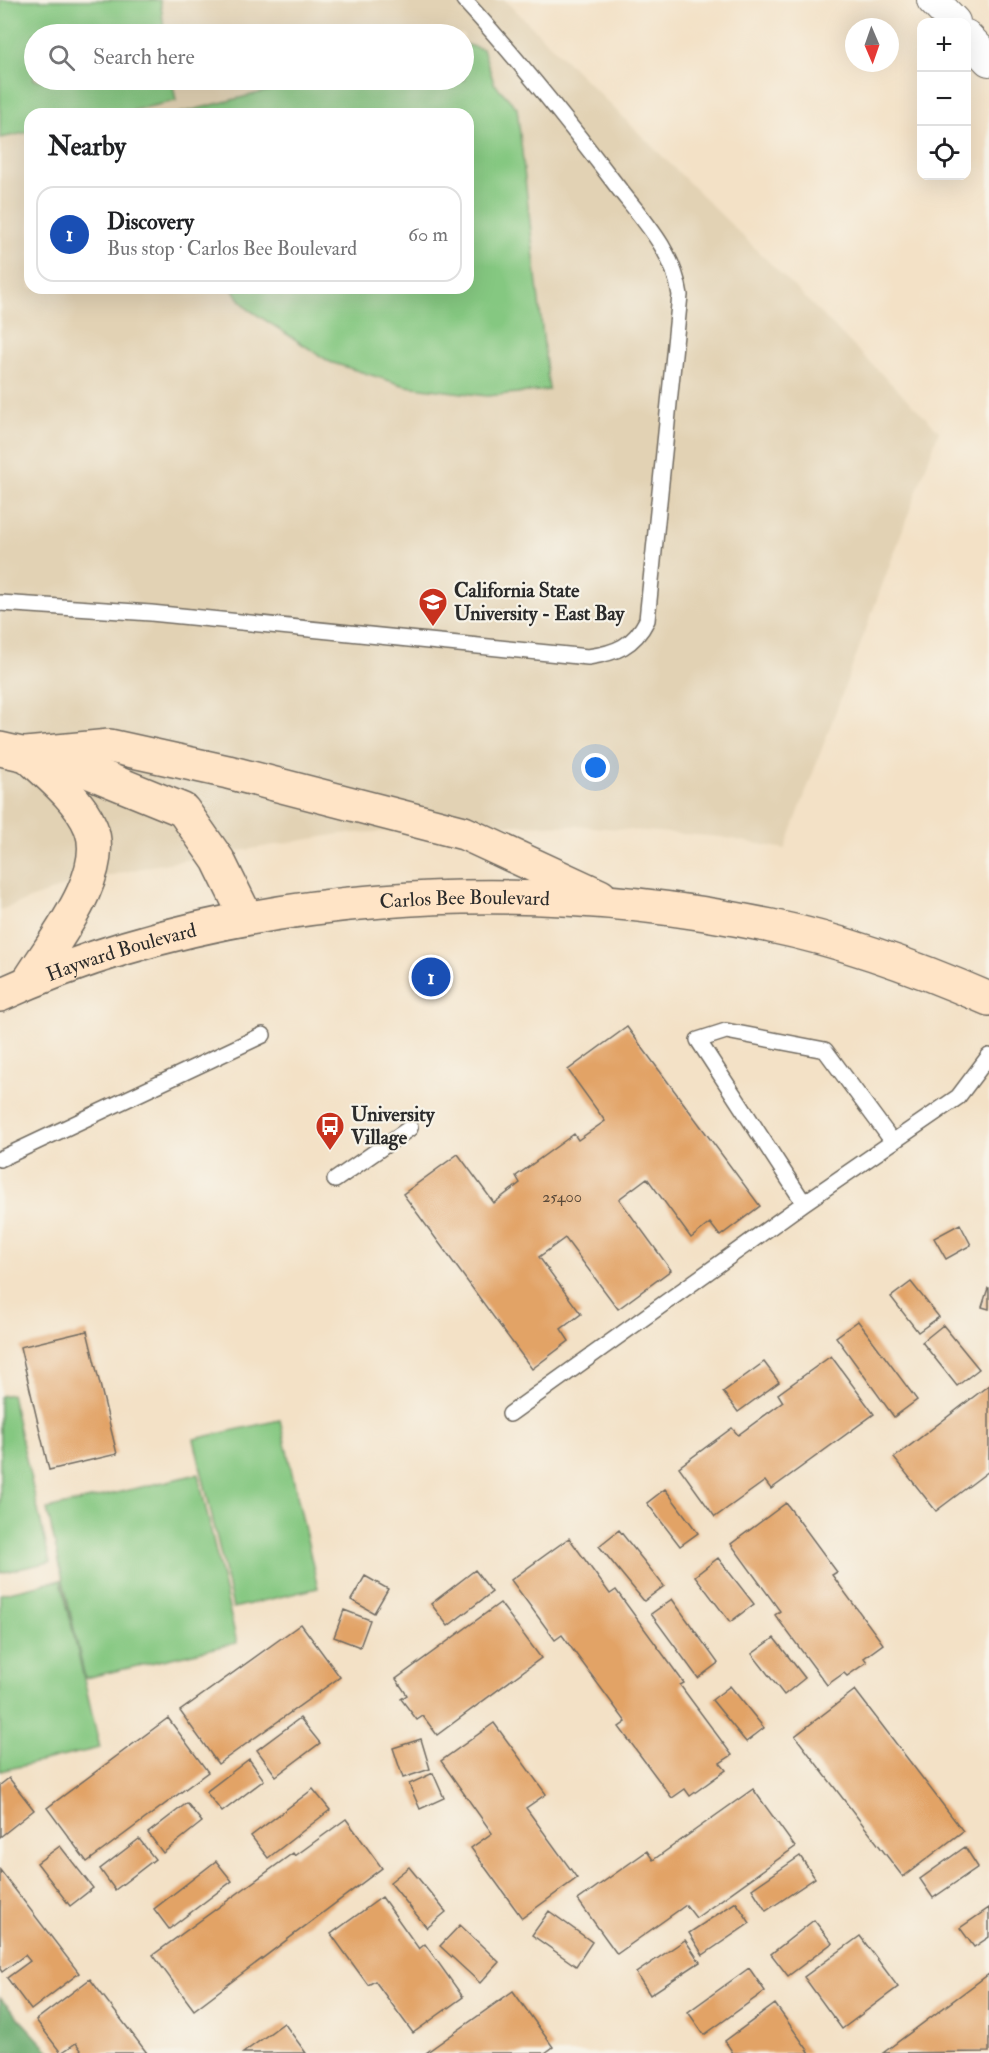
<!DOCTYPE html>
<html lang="en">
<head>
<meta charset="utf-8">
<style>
	:root { --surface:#fff; --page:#f6f6f6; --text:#202124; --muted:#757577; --line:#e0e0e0; --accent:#c8321e }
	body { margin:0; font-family:"IM FELL Double Pica",serif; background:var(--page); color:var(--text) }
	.controls { position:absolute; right:18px; top:18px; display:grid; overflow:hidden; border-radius:12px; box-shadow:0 6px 24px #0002 }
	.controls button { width:54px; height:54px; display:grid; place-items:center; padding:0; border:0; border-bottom:2px solid var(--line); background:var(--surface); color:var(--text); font:30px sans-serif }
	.compass { position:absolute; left:845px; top:18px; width:54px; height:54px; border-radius:50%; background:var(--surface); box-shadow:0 6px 24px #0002; rotate:178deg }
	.you { position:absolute; left:596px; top:768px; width:21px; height:21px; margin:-15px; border:4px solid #fff; border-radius:50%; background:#1a73e8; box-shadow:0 0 0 9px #1a73e833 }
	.badge { display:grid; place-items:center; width:39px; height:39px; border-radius:50%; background:var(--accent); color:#fff; font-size:20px; font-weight:700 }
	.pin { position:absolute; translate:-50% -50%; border:3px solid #fff; box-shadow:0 2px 6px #0006 }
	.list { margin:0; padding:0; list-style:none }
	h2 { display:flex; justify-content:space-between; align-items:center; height:78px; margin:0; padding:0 24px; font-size:26px }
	h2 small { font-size:20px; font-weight:400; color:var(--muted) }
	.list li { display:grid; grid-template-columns:39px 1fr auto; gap:18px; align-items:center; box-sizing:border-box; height:96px; margin:0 12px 12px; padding:0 12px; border:2px solid var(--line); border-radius:18px }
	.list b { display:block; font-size:22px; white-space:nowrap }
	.list p { margin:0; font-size:20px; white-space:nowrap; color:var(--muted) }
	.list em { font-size:20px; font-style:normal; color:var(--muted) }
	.icon { flex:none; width:33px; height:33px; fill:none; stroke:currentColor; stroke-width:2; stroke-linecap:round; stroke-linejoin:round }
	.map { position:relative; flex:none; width:989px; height:2053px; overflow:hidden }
	.search { position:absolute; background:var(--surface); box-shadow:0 6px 24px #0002; left:24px; top:24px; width:450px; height:66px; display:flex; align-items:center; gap:15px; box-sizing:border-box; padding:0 21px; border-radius:33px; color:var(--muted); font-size:22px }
	.panel { position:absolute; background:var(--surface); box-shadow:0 6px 24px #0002; left:24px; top:108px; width:450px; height:186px; border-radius:18px }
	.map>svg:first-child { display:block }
</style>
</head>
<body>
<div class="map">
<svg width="989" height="2053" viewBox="0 0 989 2053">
	<rect width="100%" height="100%" fill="#f7f3e8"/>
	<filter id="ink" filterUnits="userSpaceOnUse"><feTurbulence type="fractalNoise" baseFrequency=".0167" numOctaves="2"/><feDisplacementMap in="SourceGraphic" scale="12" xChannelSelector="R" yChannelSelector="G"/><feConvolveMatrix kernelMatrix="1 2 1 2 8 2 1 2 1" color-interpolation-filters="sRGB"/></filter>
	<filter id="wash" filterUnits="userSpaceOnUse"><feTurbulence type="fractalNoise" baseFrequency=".008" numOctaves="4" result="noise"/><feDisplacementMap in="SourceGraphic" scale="24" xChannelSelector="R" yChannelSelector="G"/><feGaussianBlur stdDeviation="1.35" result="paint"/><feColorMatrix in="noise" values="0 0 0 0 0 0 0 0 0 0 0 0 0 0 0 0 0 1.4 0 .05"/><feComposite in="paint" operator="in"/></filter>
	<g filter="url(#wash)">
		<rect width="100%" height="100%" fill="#f3e1c6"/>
		<!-- built -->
		<path fill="#e2d2b4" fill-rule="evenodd" d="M0,0H505L939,431L785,849L721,837L580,826L504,825L340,834L151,866L65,886L0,910ZM34,34H464V80H34ZM30,114H468V288H30Z"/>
		<!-- green -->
		<path fill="#85c881" stroke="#587a56" stroke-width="1.5" d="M0,0H160L165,34H34V80H172L176,101L115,114H30V132L0,138Z
			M464,44L483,49L494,83L517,108L549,390L487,396L406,386L330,362L248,309L231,288H468V114H177L310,80H464Z
			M11,1394L50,1562L0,1573V1396Z
			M280,1420L318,1588L233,1608L194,1439Z
			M198,1474L237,1643L85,1678L47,1509Z
			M61,1580L100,1748L0,1771V1594Z"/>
		<!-- forest -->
		<path fill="#6cac6f" stroke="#4c6c4d" stroke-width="1.5" d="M0,1998L51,2053H0Z"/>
		<g id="blocks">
			<!-- building -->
			<path fill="#e2a366" d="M627,1027L760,1206L720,1236L710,1223L691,1238L647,1178L619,1199L671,1270L618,1309L565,1238L539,1257L581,1314L561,1329L569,1341L532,1369L403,1194L458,1154L494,1203L520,1183L516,1176L574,1134L578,1140L605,1121L568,1070Z
				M960,1224L971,1245L946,1259L934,1238Z
				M911,1282L939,1317L918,1332L891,1297Z
				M988,1288H989V1309L982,1307Z
				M858,1321L917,1400L894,1417L836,1337Z
				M943,1325L979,1369L957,1386L922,1342Z
				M87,1331L117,1454L49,1470L20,1347Z
				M831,1356L874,1414L771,1489L765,1481L715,1517L679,1467L732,1428L738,1435L783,1402L778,1394Z
				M764,1362L779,1382L738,1412L723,1392Z
				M989,1385V1471L936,1511L894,1458Z
				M665,1489L698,1533L680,1546L647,1503Z
				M786,1503L837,1572L832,1575L883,1644L864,1658L867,1662L847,1676L844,1673L827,1685L775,1615L780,1611L731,1544Z
				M619,1530L664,1586L644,1601L599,1546Z
				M569,1538L610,1594L616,1590L684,1683L680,1685L732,1755L720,1763L726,1770L690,1796L685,1789L672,1798L619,1727L626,1722L562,1635L555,1640L511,1580Z
				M718,1558L754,1604L730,1622L695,1576Z
				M475,1570L492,1592L448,1626L431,1604Z
				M365,1576L388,1589L374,1613L351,1600Z
				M672,1599L718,1663L698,1678L651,1614Z
				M500,1603L541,1658L437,1735L423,1716L417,1720L401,1699L407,1695L396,1679Z
				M344,1610L370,1620L360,1647L334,1637Z
				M301,1624L340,1677L218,1764L180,1711Z
				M774,1638L805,1678L784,1695L752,1654Z
				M730,1686L764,1728L746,1742L712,1700Z
				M855,1690L963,1831L903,1877L795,1736Z
				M168,1718L208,1772L87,1862L47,1808Z
				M300,1718L320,1743L276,1776L257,1750Z
				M494,1723L546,1794L526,1808L577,1878L522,1918L471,1848L492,1833L441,1761Z
				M421,1739L430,1769L403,1778L393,1748Z
				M249,1759L264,1780L222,1812L206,1792Z
				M433,1773L444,1798L420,1809L409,1784Z
				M9,1778L34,1810L0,1837V1785Z
				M313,1789L330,1810L268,1858L251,1836Z
				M753,1789L795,1847L696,1918L686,1905L617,1954L578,1900L647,1851L653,1860Z
				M187,1803L202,1822L163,1853L148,1833Z
				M346,1819L382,1868L194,2010L153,1955L293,1853L295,1856Z
				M139,1839L155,1859L115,1890L100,1869Z
				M60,1846L93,1888L70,1906L37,1863Z
				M965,1847L978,1867L933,1898L920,1879Z
				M800,1856L815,1878L766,1911L752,1889Z
				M216,1861L232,1881L169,1929L154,1909Z
				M409,1867L446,1912L427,1928L390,1882Z
				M0,1870L79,1973L31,2010L7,1978L30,1961L25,1955L2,1972L0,1969Z
				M382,1897L419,1949L425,1944L463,1997L413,2033L375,1981L368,1985L331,1934Z
				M736,1902L750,1923L703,1955L689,1933Z
				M989,1908V1937L974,1947L960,1928Z
				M549,1911L592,1942L576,1966L532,1935Z
				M814,1920L832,1943L788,1976L771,1954Z
				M460,1925L499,1962L480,1983L440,1946Z
				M860,1936L898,1987L842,2029L804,1977Z
				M685,1940L700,1962L650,1995L636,1973Z
				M749,1968L765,1991L704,2035L688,2012Z
				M989,1974V2052L883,2053Z
				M90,1979L147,2053H77L81,2050L76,2043L61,2053L36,2020Z
				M513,1991L553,2047L545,2053H426Z
				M775,2004L810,2053H733L725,2041Z
				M284,2023L306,2053H243Z"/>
		</g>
	</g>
	<g filter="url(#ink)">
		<use href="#blocks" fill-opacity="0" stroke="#716b61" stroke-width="1.5"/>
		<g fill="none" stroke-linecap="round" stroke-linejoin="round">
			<!-- lane casing -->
			<g stroke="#716b61" stroke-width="18">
				<path id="lane" d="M0,603L151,613L588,657C616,653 634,646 647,620L680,295C673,248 640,217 613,181C565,118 517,58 464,0
					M0,1159L263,1035
					M335,1180L410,1128
					M804,1203L698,1040L726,1031L825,1050L893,1142
					M510,1414L804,1203L958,1097L989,1056"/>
			</g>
			<!-- street casing -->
			<g stroke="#716b61" stroke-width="34">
				<path id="street" d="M933,0L954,22
					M966,36L989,60"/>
			</g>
			<!-- secondary casing -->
			<g stroke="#716b61" stroke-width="36">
				<g id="secondary">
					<path d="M0,749L75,766L183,810L218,860L246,917"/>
					<path d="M26,754L110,746L228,772L464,833L600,896"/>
					<path d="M27,755C50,776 79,799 91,828C109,875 53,942 29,981"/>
					<path id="s1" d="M0,995C232,889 523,874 771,926C845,941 920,969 989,999"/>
				</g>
			</g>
			<!-- lane -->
			<use href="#lane" stroke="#fff" stroke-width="15"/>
			<!-- street -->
			<use href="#street" stroke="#fff" stroke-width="32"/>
			<!-- secondary -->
			<use href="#secondary" stroke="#ffe4c6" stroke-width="33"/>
		</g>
	</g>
	<!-- icons -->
	<defs>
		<g id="university-pin" transform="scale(1.5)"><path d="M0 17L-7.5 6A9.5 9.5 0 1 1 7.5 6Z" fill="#c8321e" stroke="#f7f3e8"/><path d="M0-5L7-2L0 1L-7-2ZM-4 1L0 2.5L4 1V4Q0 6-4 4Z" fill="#fff"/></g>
		<g id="bus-pin" transform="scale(1.5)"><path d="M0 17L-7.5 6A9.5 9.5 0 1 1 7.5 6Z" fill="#c8321e" stroke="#f7f3e8"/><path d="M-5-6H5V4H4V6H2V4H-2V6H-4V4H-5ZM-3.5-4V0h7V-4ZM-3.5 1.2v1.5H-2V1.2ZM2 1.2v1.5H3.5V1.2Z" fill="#fff"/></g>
	</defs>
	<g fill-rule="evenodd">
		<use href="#university-pin" x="433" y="602"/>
		<use href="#bus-pin" x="330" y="1126"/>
	</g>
	<g text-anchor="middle" stroke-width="4.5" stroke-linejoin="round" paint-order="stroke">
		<!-- number labels -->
		<g font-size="16" fill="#59493a">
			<text x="562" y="1202">25400</text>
		</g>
		<!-- poi labels -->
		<g font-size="20" font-weight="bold" fill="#2b2b2b" stroke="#f7f3e8" text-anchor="start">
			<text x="454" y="597">California State<tspan x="454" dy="23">University - East Bay</tspan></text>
			<text x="351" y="1121">University<tspan x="351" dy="23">Village</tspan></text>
		</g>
		<!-- street labels -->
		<g font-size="20" fill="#2b2b2b" stroke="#f7f3e8">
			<text dy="7" stroke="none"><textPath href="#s1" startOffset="478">Carlos Bee Boulevard</textPath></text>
			<text dy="7" stroke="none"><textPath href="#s1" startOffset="129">Hayward Boulevard</textPath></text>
		</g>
	</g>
</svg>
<div class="controls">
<button>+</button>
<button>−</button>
<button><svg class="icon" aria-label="locate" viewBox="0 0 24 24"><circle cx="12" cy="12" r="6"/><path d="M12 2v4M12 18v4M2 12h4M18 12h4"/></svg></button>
</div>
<svg class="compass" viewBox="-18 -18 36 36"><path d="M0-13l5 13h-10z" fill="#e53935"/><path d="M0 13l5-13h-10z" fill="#757577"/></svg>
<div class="you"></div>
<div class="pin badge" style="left:431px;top:977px;background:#1a4fb4">1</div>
<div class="search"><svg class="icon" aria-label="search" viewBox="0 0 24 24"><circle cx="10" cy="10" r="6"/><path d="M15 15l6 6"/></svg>Search here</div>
<section class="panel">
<h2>Nearby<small></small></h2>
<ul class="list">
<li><span class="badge" style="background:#1a4fb4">1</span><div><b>Discovery</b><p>Bus stop · Carlos Bee Boulevard</p></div><em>60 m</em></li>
</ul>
</section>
</div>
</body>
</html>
